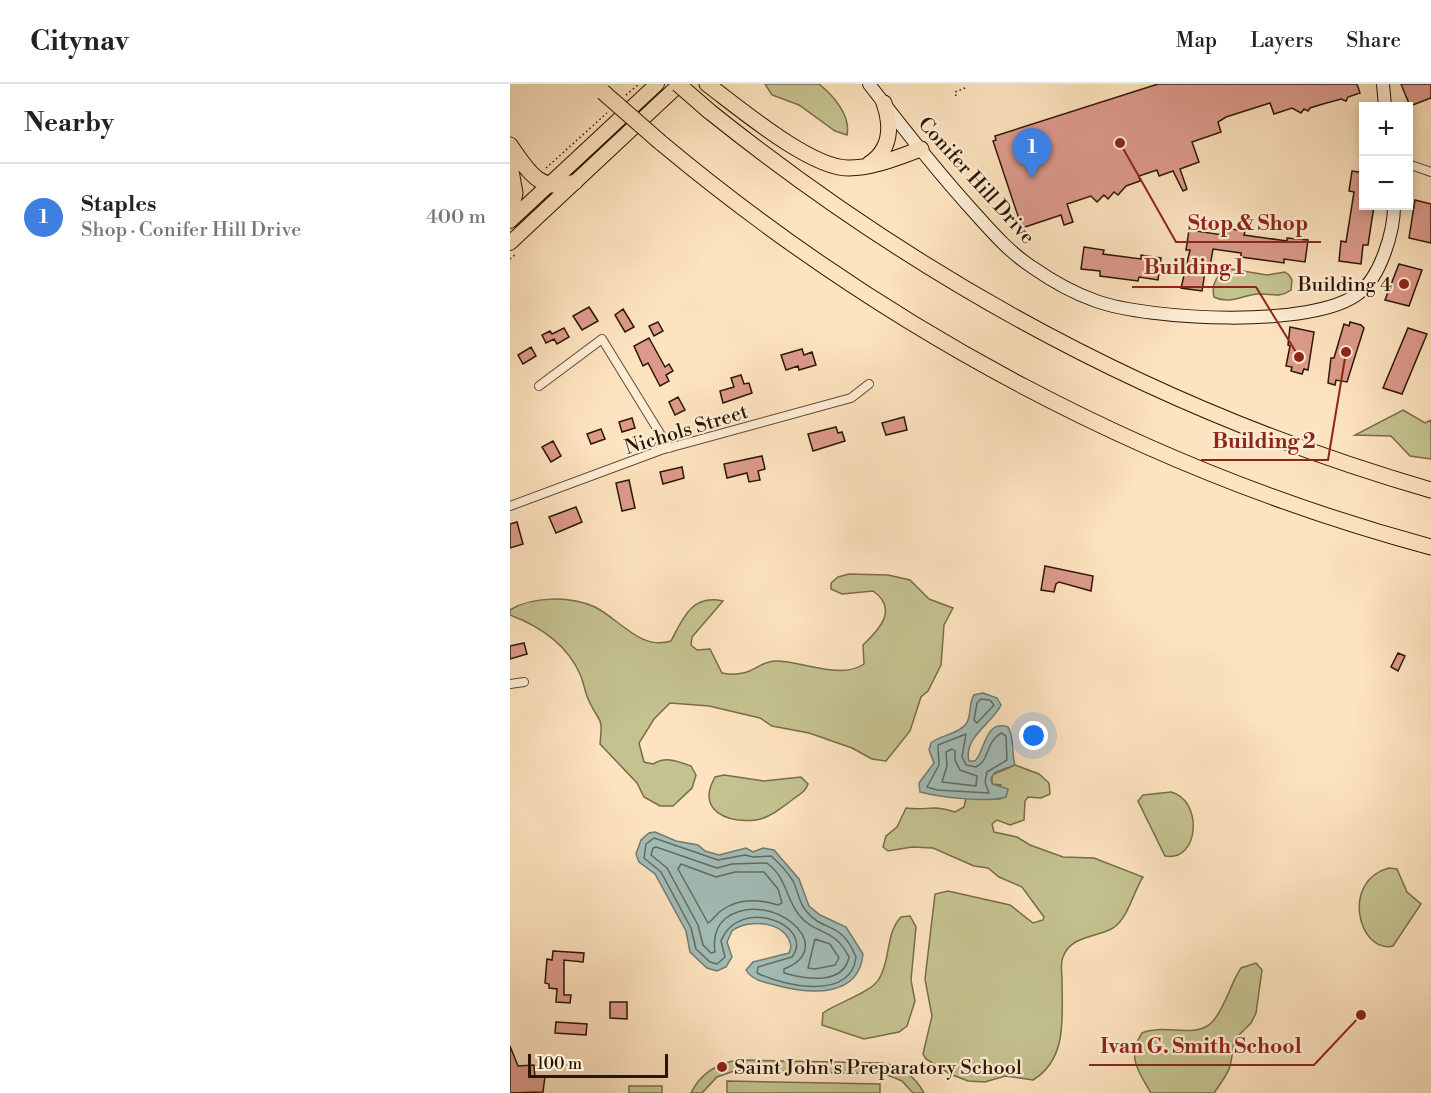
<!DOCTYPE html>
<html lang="en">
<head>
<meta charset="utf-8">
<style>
	:root { --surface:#fff; --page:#f2f2f2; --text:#222; --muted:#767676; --line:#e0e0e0; --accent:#8f2418 }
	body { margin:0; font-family:"Libre Bodoni",serif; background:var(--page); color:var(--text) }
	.controls { position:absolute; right:18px; top:18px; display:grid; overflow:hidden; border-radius:0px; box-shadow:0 3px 9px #0003 }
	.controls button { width:54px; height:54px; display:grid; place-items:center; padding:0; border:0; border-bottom:2px solid var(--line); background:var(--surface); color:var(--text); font:30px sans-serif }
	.scale { position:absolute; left:18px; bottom:15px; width:140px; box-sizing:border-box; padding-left:6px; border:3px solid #2b1700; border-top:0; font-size:16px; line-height:21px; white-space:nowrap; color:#2b1700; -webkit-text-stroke:4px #feedd5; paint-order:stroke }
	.you { position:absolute; left:524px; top:652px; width:21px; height:21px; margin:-15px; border:4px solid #fff; border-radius:50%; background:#1a73e8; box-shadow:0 0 0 9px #1a73e833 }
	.badge { display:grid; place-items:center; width:39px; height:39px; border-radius:50%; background:var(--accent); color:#fff; font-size:20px; font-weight:700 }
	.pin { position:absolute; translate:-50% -50px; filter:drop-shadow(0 2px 3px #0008) }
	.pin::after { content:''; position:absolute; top:32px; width:21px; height:18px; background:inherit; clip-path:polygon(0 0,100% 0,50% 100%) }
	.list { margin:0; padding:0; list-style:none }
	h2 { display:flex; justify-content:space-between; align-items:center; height:78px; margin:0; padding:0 24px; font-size:26px }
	h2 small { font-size:20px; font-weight:400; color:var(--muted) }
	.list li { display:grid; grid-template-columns:39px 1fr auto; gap:18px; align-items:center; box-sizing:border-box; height:108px; padding:0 24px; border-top:2px solid var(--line) }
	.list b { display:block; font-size:22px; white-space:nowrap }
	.list p { margin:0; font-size:20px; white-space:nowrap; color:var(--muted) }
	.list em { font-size:20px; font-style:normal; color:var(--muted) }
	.map { position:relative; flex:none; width:921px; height:1009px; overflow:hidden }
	header { display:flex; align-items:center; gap:36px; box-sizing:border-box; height:84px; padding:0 30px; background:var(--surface); border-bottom:2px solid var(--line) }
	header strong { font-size:28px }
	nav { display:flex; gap:33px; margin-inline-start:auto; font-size:21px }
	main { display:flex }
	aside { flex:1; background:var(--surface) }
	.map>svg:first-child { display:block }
</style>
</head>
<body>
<header>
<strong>Citynav</strong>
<nav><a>Map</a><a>Layers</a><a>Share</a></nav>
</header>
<main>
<aside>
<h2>Nearby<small></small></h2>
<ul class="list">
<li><span class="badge" style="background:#3f7fe0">1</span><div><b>Staples</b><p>Shop · Conifer Hill Drive</p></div><em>400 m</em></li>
</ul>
</aside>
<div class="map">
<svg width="921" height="1009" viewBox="0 0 921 1009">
	<rect width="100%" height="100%" fill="#fde3bf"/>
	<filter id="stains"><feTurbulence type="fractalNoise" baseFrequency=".00333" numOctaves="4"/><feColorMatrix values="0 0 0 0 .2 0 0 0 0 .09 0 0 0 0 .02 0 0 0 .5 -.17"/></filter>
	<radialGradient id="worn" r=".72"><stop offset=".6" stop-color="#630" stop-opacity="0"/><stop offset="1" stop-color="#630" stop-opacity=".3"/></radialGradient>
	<!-- green -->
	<path fill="#c4c28f" stroke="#786c48" stroke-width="1.5" d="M255,0H309C324,12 341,32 337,51L325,47L289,21L262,11Z
		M721,185L757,191L775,188L779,191L782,196L781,206C769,215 761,209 748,210C732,211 719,221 704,213C701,200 707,188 721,185Z
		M893,326L915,339L921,336V375L900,372L881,352L845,351Z
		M339,490L378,491L400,496L419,515L443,524L434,541L431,581L418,607L411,613L400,647L376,677L362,675L342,664L299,649L262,642L250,634L199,622L160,619L144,635L129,659L134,678L143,680C156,672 167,677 181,682L186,691L182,704L163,722H150L134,713L127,699L90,660C93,630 90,641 79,617C75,609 74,599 70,590C57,561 29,542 0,531V526C22,512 60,512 85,523C109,535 131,567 161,557C173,534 182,510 213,517L182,553L181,561L187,566L200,565L212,589C242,595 247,577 266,577C292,577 331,596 354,580L353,561C369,546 389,525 363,507L332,510L321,505V499L328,493Z
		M505,681L529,690L539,699L540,710L531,714L518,713L515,717L514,736L500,741L487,736L482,740L484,748L507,753L520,761L553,773L584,774L633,793C623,808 619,833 603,844C586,854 561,851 553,873C550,880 552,888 552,896C552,932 558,975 523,996L495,992L475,998L458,997L440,990L416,975L413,970L422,932L415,895L425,810L438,807L500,821L523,839L533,836L534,833L512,803L489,793L478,784L464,782L423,764L402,763L378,767L373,763L376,752L387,743L396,724C418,727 422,720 445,728L454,723L456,714L490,715L491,701L482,700V691Z
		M214,691L254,697L291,693L298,700C295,709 289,710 282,716C273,723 258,735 246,736C217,739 186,727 205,693Z
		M661,708C693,716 690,778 655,772L628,717L633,711Z
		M879,784L887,785L897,808L911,820L883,862C849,870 830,797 879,784Z
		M400,832L406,843L401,896L405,917L397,942L389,948L354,955L312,941L313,929C327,919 362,908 369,895C381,876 375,850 391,833Z
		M746,879L752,886L746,929L741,939L724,956C721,985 721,985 704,1009H641C629,988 616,973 632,949C654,939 687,956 703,937C716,922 720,900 731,884Z
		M230,976L372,979C391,982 405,992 414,1009H403L392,997L375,990L227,986L207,993L192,1009H181C190,990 208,978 230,976Z
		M217,997L370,1000V1009H217Z
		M119,1002H152V1009H119Z"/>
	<!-- water -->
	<path fill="#a1bdb8" stroke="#727b6e" stroke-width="1.5" d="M473,609L487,614L491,621C483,639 453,653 459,677H465C475,667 475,635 498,643C505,654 501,668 505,681L485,688L481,694L482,700L498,705L496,713C476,719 430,713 410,708L409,699L424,679L419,666L421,659C430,651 449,650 456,640C462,632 458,620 464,611Z
		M145,748L166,757L188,761L195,767L209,771L236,764L243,768L253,764L264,766L289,795L299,822L310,831L336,843L353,870C349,914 300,910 269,902C258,899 242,897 236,886L243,878L279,869L281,863C278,837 239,834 222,847L217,858L222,873L216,883L207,887L197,884L180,868L176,847L145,790L129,778L126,770L131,756L139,749Z"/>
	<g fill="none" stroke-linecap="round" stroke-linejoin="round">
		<!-- shore -->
		<path stroke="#666a5c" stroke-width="1.5" d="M471,615L480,616L484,621L467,639L464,636L467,619Z
			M491,649L496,652L497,676L477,688L475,698L479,709L427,706L417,703L429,681L428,661L456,650L452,673L456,681L466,683C480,676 475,659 491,649Z
			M442,665L445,667V676L450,686L467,692L466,702L432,698L437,682L436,668Z
			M144,754L208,776L235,771L243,773L261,772C269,779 277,787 283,797C288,806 288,817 296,827C314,849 331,836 346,873C341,917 274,902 247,889L248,883L282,873C306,841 229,811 211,857L215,873L207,880L200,878L186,865L181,844L151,788L134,774L136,760Z
			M146,763L207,784L222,780L257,779C277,794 275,813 289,831C306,852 323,842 339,873C333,902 295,895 274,889V885C332,862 258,803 216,834C205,843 203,855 205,868L201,869L193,861L188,841L157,784L141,771L143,764Z
			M171,780L206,793L225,788H254L268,805L272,819L268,821C249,815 229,814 212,826C206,830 203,836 198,839L168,785Z
			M305,855L320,860L329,874L325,881L305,885L298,884Z"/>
	</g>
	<!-- building -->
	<path fill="#dd9a8c" stroke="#2b1700" stroke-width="1.5" d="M648,0H847L850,9L838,13L836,17L831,15L813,20L800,24L798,27L794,25L791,29L782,24L764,30L760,19L716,33L708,38L711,48L682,58L689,78L670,85L677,105L673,107L663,87L649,92L647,86L629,92L630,97L616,102L608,111L604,108L598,115L594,111L587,118L581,112L557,120L563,138L554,141L551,131L512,144L483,57L486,56L485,52Z
		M891,0H921V14L900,22Z
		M842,87L854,89V122H864L858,161H853L851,180L829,177L831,157L836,158L844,108L839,107Z
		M905,116L921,120V159L899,154Z
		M714,144L735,147L734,151L777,157V154L798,156L795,178L774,175V179L731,173V169L703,165L699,188H695L692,207L671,204L680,166H676L679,146L713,151Z
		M574,163L594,166L593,170L631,175V171L651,174L648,196L629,193L628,197L590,192V187L571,185Z
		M889,180L912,186L899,222L875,216Z
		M79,223L88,237L72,246L63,232Z
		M113,225L124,243L115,248L105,231Z
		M148,238L153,247L144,252L139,242Z
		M840,238L851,241L854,244L837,298L826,296L825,301L818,299L821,274H824L834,240L839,242Z
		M780,243L804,248L798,286L794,285L792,290L781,287L782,283L776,282L780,262L778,261Z
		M54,244L59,253L47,260L44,255L36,259L32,251L40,247L42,250Z
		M898,244L917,250L892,310L873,304Z
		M139,254L155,283L159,280L163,287L156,291L159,297L150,302L138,279L133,282L124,262Z
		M21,263L26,272L13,280L8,271Z
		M292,265L294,271L302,268L306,281L289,286L288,282L276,286L271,271Z
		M231,291L234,300L239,299L242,309L213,319L210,307L224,303L221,294Z
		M168,313L175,326L165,331L159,318Z
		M394,333L397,346L376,351L372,339Z
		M122,334L125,344L112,348L109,338Z
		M326,343L328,349L332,348L335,357L303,367L298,350Z
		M91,345L95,355L81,360L77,350Z
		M43,357L51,372L41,378L32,363Z
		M252,372L255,385L248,387L250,396L239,398L237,389L217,394L214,380Z
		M172,383L174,394L153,400L150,388Z
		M119,396L125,424L112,427L106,399Z
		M66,423L72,438L46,449L39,433Z
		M7,438L13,460L0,464V440Z
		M535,482L583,492L581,507L549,498L546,500L544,508L531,506Z
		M14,559L17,570L0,575V562Z
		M888,569L895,572L888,587L881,583Z
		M43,867L74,869L73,878L54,876V911H61L60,919L46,918L47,905L39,904V900L35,899L37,875L42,876Z
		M100,918H117V935L100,934Z
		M46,938L77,940L76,951L45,949Z
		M0,962L8,982L24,981L25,993L35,992L33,1008L0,1009Z"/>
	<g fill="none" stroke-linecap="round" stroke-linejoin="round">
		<!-- street casing -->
		<g stroke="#604a30" stroke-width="10">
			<path id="street" d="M898,80L921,88
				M29,302L92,255L159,364
				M0,422L151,366L341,314L359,300
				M0,600L14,598"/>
		</g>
		<!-- secondary casing -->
		<g stroke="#2b1700" stroke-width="14">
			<path id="secondary" d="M359,0C392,43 426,86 463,127C481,147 499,168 522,183C542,197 563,209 586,217C639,236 804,245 849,209C871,192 884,147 884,122
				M873,0L875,22"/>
		</g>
		<!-- primary casing -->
		<g stroke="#2b1700" stroke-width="16">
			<path id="primary" d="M0,137L147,0
				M0,159L170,0"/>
		</g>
		<!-- highway casing -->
		<g stroke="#2b1700" stroke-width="17">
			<path id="highway" d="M197,0C228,23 301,85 339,84C363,84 388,73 411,65
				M199,27C416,201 653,329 921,406
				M150,58C375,246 638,387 921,463
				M0,61C18,87 30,110 65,98
				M359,80C381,66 382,42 374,19
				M0,81L5,109L0,131"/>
		</g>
		<!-- path -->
		<path stroke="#2b1700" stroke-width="1.5" stroke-dasharray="1.5 3" stroke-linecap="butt" d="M116,11L129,0
			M446,12L445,8L455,4
			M36,84L97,29
			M0,175L6,170"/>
		<!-- street -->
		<use href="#street" stroke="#feedd5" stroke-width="8"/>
		<!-- secondary -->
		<use href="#secondary" stroke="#feedd5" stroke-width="12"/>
		<!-- primary -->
		<use href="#primary" stroke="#fde3bf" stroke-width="14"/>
		<!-- highway -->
		<use href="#highway" stroke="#fde3bf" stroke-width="15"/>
		<!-- highway-bridge casing -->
		<g stroke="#2b1700" stroke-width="17" stroke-linecap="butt">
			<path id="highway-bridge" d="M168,0L199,27
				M93,8L150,58"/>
		</g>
		<!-- highway-bridge -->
		<use href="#highway-bridge" stroke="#fde3bf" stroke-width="15"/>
	</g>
	<!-- markers -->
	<g fill="#8f2418" stroke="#feedd5" stroke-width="2">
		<circle cx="894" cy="200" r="6"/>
		<circle cx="212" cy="983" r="6"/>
	</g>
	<g text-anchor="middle" stroke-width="4.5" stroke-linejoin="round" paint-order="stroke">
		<!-- street labels -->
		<g font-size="20" fill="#2b1700" stroke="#feedd5">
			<text transform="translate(467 96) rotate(48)" y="7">Conifer Hill Drive</text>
			<text transform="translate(176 345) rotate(-17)" y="7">Nichols Street</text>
		</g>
		<!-- poi labels -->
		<g font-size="20" fill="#2b1700" stroke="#feedd5" text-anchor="end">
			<text x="882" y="207">Building 4</text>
			<text x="224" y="990" text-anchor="start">Saint John's Preparatory School</text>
		</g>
	</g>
	<!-- callouts -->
	<path fill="none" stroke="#8f2418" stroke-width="2" d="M610 59L666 158H811M789 273L746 203H622M836 268L818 376H691M851 931L804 981H579"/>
	<g fill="#8f2418" stroke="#feedd5" stroke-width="2">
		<circle cx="610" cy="59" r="6"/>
		<circle cx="789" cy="273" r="6"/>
		<circle cx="836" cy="268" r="6"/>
		<circle cx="851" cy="931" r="6"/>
	</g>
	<g font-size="21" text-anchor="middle" font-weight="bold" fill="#8f2418" stroke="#feedd5" stroke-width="4.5" stroke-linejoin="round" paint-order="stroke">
		<text x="738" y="146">Stop &amp; Shop</text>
		<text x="684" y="190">Building 1</text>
		<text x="754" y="364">Building 2</text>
		<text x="691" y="969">Ivan G. Smith School</text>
	</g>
	<rect width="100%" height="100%" filter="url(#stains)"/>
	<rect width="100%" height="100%" fill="url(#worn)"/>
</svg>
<div class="controls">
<button>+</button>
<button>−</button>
</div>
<div class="scale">100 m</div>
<div class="you"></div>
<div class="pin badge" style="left:522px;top:94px;background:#3f7fe0">1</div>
</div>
</main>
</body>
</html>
